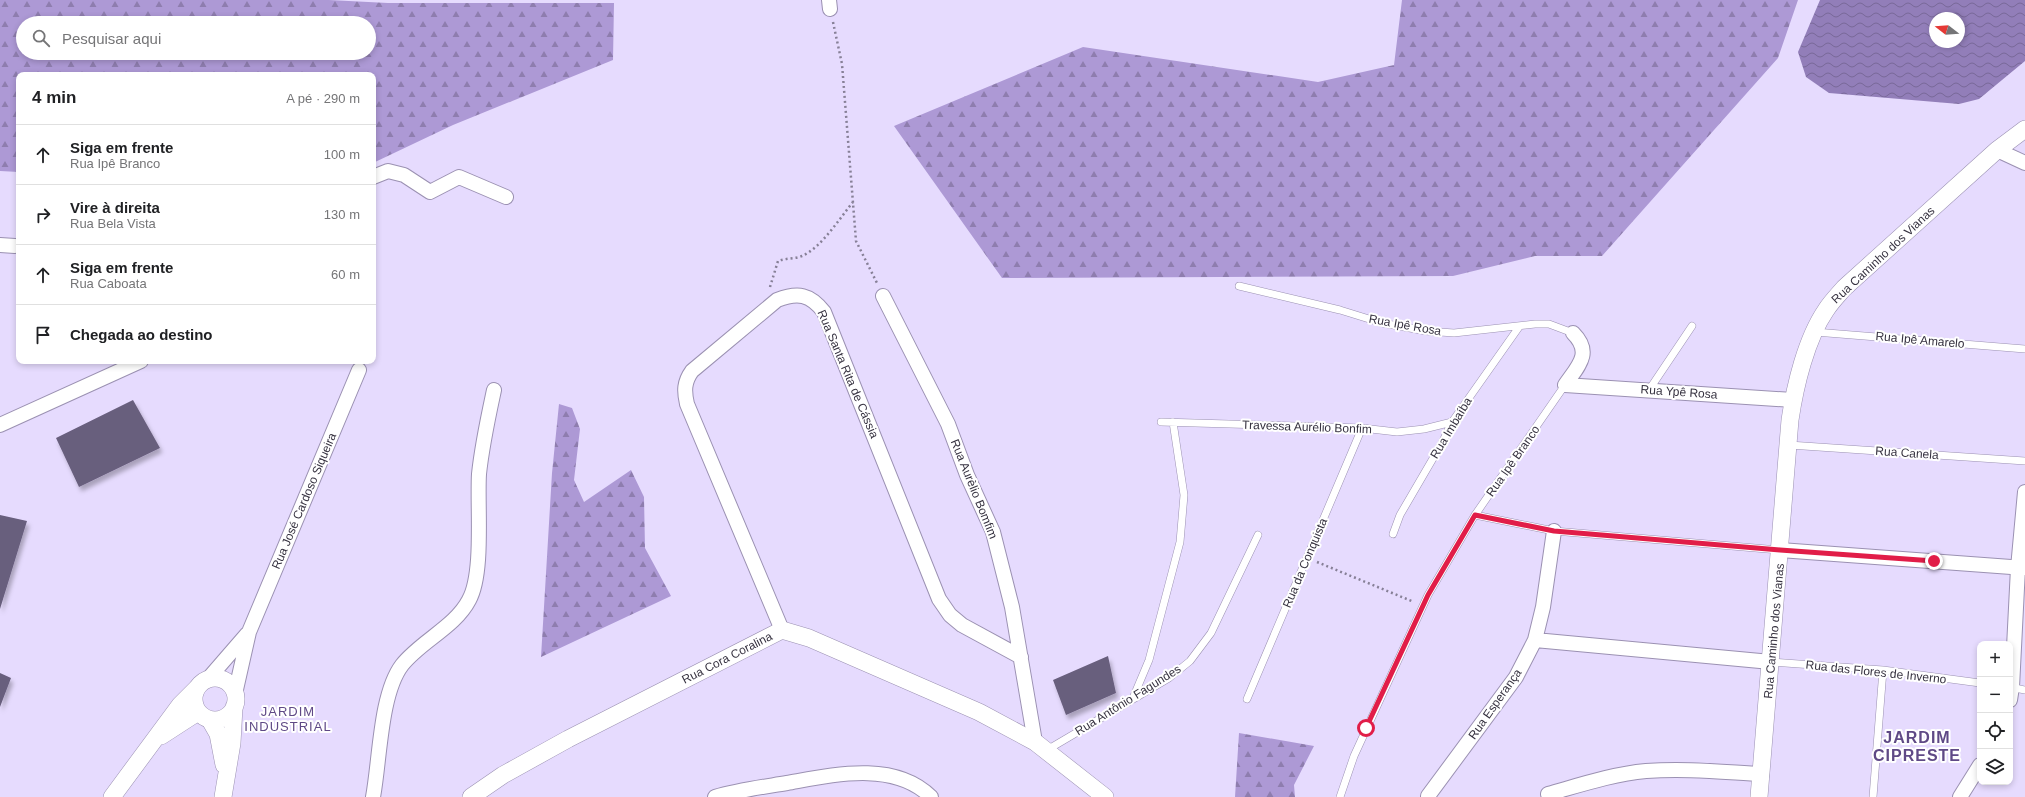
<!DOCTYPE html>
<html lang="pt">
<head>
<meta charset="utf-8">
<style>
	:root { --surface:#fff; --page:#f6f6f6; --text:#202124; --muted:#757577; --line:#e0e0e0 }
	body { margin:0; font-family:Helvetica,sans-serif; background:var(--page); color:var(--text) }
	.controls { position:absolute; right:12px; bottom:12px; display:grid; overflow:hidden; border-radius:8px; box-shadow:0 2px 6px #0003 }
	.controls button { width:36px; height:36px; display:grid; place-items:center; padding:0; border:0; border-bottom:1px solid var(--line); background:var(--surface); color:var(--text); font:20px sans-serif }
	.compass { position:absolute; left:1929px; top:12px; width:36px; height:36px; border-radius:50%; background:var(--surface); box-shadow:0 2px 6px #0003; rotate:287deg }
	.stop { position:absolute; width:12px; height:12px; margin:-9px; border:3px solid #e11d48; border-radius:50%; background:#fff }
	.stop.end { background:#e11d48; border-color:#fff; box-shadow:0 1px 4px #0008 }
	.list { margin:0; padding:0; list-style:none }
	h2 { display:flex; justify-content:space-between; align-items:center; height:52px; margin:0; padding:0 16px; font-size:17px }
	h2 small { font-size:13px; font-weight:400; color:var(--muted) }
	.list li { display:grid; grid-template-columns:26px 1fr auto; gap:12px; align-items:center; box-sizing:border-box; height:60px; padding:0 16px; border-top:1px solid var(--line) }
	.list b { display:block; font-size:15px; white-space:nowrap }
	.list p { margin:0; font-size:13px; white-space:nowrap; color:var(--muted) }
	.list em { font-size:13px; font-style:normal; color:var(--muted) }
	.icon { flex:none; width:22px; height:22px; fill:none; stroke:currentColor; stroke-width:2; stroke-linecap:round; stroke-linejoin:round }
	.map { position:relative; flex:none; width:2025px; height:797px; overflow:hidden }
	.search { position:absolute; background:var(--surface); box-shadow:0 2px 6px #0003; left:16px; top:16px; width:360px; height:44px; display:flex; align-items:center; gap:10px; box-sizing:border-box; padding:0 14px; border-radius:22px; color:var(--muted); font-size:15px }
	.panel { position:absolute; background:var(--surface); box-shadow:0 2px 6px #0003; left:16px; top:72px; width:360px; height:292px; border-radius:8px }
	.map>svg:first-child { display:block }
</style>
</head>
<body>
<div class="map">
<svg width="2025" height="797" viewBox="0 0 2025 797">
	<defs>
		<pattern id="forest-firs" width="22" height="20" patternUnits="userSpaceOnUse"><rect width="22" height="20" fill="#ad99d5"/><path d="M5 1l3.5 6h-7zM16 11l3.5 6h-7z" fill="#8e7dae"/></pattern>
		<pattern id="water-waves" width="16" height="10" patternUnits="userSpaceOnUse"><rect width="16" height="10" fill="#927eb9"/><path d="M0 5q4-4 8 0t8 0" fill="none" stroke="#786898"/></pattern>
		<filter id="shadow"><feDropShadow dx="2.5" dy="4.5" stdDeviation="2" flood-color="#0004"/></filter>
	</defs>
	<rect width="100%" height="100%" fill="#e6dbfe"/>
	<!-- forest -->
	<path fill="url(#forest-firs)" fill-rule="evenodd" d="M0,0H329L388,3H614L613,60L453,125L373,163V75H19V172L0,171ZM23,23H369V53H23Z
		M1402,0H1798L1778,58L1602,256H1535L1453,276L1002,278L894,126L1083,47L1318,82L1394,65Z
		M559,404L572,408L580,429L574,480L584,502L631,470L644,497L645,548L671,596L541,657L552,473Z
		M1239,733L1314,746L1294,785L1295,797H1235Z"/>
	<!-- water -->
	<path fill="url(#water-waves)" fill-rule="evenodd" d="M1820,0H2025V61L1979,99L1959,104L1829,93L1806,77L1798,52ZM1935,18H1959V42H1935Z"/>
	<!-- building -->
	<path fill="#685e7d" filter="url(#shadow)" d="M133,400L160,448L79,487L56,438Z
		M0,515L27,521L0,609Z
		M1108,656L1116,693L1066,715L1053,680Z
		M0,673L11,678L0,707Z"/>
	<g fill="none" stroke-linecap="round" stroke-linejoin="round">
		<!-- service casing -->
		<g stroke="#9b91b2" stroke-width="8">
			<path id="service" d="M1239,286L1340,310L1382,323L1426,331L1454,333L1535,324H1549L1573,333
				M1815,332L2025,349
				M1649,390L1692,326
				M1161,422L1362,428L1397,432L1424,429L1452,422
				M1789,445L2025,461
				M1475,515L1554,531L1779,550
				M1393,534L1400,515L1442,443L1452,422L1519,327
				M1771,662L1883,670L1980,683
				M2010,687L2025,690
				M1133,698L1149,660L1180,542L1184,495L1173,422
				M1247,699L1362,428
				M1047,750L1169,678L1190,661L1211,633L1258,535
				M1340,797L1354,756L1428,595L1475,515L1565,385
				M1873,797L1883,670"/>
		</g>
		<!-- minor casing -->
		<g stroke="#9b91b2" stroke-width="16">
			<path id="minor" d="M829,0L830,9
				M1997,150L2025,163
				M373,177L388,171L404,175L430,192L459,177L506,197
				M0,245L15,246
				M883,296L948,424L967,475L993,532L1012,607L1035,742
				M1573,333C1593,353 1578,366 1565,385L1793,400
				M0,425L141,361
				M1780,550L2025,568
				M782,630L687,404C684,391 684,382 692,371L777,300C798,292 810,294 824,312L939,599L950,615L962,625L1021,657
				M1535,640L1771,662
				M208,679L247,634
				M235,694L249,632L359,370
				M2010,700L2012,687L2018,568L2025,492
				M1548,794C1580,785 1613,774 1646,771C1685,768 1723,772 1762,774
				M1428,796L1516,677L1535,640L1543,607L1554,531
				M373,797C380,760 380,694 402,665C421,641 455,627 469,600C484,573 477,506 479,474C482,445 488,418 494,390
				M715,797C739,790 763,787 787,783C832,775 894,760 931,797
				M1960,797L1980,765"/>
		</g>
		<!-- tertiary casing -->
		<g stroke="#9b91b2" stroke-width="18">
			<path id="tertiary" d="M194 699a21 21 0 1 1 42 0a21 21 0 1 1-42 0Z
				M210,720L218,734L224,765
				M161,736L198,712
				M112,797L180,705L198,687
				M223,797L232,743L234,707
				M471,797L503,775L568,739L782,630L809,638L979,712L1035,742L1105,797
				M1759,797L1790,420C1795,386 1806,339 1826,310C1831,302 1838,295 1844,288L1997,150L2025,129"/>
		</g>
		<!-- path -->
		<path stroke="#878097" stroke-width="2.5" stroke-dasharray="2 3" stroke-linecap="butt" d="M833,22L842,64L856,241L877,283
			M770,287L778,261C786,258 795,259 802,256C821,248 840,218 853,202
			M1317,562L1414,602"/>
		<!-- service -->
		<use href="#service" stroke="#fff" stroke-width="7"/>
		<!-- minor -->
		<use href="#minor" stroke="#fff" stroke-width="14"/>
		<!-- tertiary -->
		<use href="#tertiary" stroke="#fff" stroke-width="17"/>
	</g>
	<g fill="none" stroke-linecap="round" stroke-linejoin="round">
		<!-- route -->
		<path stroke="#e11d48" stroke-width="5" d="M1366,728L1428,595L1475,515L1554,531L1780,550L1934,561"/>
	</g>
	<g text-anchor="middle" stroke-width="4" stroke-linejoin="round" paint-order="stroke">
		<!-- street labels -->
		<g font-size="12" fill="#363240" stroke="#fff">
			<text transform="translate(1883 255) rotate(-43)" y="4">Rua Caminho dos Vianas</text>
			<text transform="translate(1405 325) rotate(10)" y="4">Rua Ipê Rosa</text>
			<text transform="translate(1920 340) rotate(5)" y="4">Rua Ipê Amarelo</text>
			<text transform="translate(848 374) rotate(67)" y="4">Rua Santa Rita de Cássia</text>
			<text transform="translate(1679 392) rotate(4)" y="4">Rua Ypê Rosa</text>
			<text transform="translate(1307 427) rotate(2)" y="4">Travessa Aurélio Bonfim</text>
			<text transform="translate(1451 428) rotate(-59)" y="4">Rua Imbaíba</text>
			<text transform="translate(1907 453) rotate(4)" y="4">Rua Canela</text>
			<text transform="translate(1513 461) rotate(-55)" y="4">Rua Ipê Branco</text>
			<text transform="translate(974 489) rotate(68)" y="4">Rua Aurèlio Bomfim</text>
			<text transform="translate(304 501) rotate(-67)" y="4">Rua José Cardoso Siqueira</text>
			<text transform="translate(1305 563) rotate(-67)" y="4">Rua da Conquista</text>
			<text transform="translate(1774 631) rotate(-85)" y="4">Rua Caminho dos Vianas</text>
			<text transform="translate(727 658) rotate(-27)" y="4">Rua Cora Coralina</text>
			<text transform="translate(1876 672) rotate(6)" y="4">Rua das Flores de Inverno</text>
			<text transform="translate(1128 700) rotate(-32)" y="4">Rua Antônio Fagundes</text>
			<text transform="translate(1495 704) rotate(-55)" y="4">Rua Esperança</text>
		</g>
		<!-- neighbourhood labels -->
		<g font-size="13" letter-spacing="1" fill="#5f4986" stroke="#fff">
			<text x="288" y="716">JARDIM<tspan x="288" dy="15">INDUSTRIAL</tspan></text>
		</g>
		<!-- district labels -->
		<g font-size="16" font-weight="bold" letter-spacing="1" fill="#5f4986" stroke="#fff">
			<text x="1917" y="743">JARDIM<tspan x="1917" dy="18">CIPRESTE</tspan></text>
		</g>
	</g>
</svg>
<div class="controls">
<button>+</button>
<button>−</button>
<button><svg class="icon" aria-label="locate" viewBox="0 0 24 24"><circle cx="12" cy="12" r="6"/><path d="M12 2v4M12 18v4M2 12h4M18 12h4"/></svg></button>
<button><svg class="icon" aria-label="layers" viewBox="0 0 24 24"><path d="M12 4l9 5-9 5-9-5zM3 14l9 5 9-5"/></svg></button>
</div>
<svg class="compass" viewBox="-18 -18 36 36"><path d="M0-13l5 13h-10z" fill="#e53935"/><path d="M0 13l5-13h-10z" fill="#757577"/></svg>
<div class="stop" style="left:1366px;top:728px"></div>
<div class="stop end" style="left:1934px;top:561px"></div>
<div class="search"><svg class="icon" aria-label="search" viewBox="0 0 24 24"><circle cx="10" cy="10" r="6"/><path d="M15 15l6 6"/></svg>Pesquisar aqui</div>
<section class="panel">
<h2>4 min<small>A pé · 290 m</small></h2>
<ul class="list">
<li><svg class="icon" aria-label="ahead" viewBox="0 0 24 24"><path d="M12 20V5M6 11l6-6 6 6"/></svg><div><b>Siga em frente</b><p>Rua Ipê Branco</p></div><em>100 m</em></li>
<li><svg class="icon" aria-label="right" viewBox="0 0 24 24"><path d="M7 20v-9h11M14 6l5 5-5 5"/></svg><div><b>Vire à direita</b><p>Rua Bela Vista</p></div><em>130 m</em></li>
<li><svg class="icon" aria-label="ahead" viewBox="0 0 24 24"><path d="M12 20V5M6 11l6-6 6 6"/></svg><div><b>Siga em frente</b><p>Rua Caboata</p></div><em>60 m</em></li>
<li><svg class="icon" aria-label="arrive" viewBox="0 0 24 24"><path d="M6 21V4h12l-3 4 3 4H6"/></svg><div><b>Chegada ao destino</b></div></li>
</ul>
</section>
</div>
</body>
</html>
